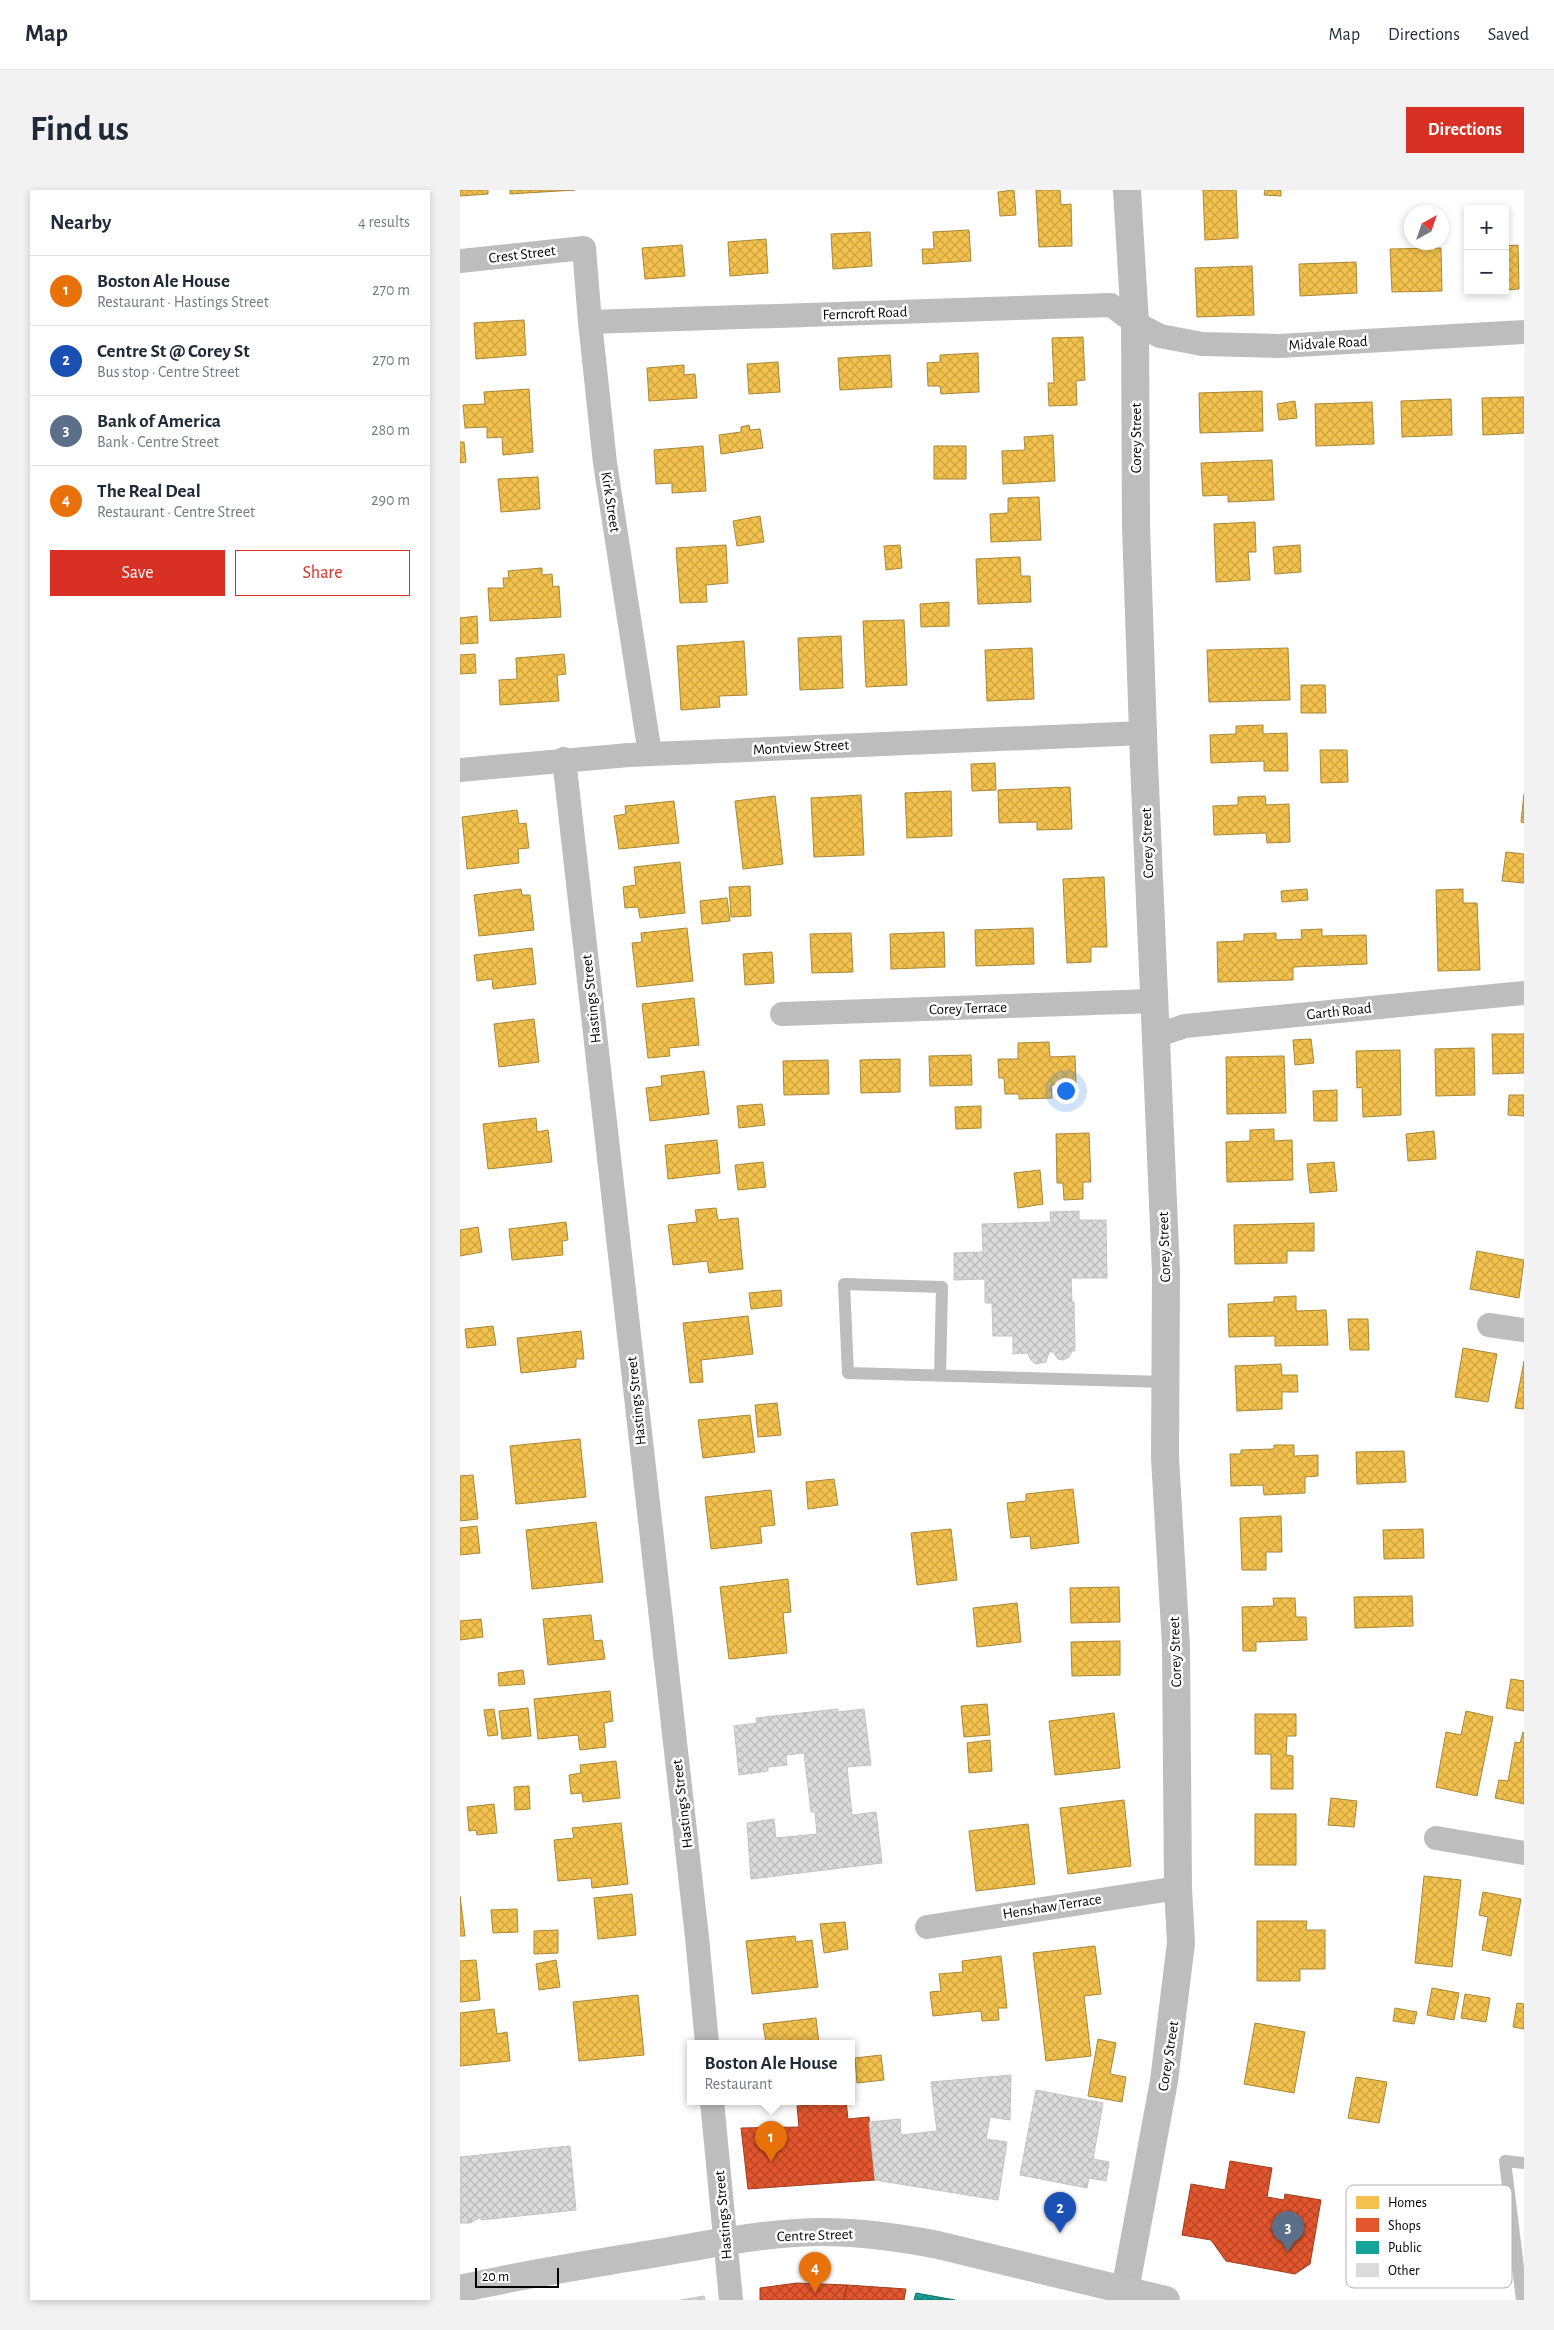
<!DOCTYPE html>
<html lang="en">
<head>
<meta charset="utf-8">
<style>
	:root { --surface:#fff; --page:#f2f2f3; --text:#1f2937; --muted:#747a83; --line:#e0e1e3; --accent:#d93025 }
	body { margin:0; font-family:"Alegreya Sans",sans-serif; background:var(--page); color:var(--text) }
	.controls { position:absolute; right:15px; top:15px; display:grid; overflow:hidden; border-radius:0px; box-shadow:0 2px 8px #0003 }
	.controls button { width:45px; height:45px; display:grid; place-items:center; padding:0; border:0; border-bottom:1px solid var(--line); background:var(--surface); color:var(--text); font:25px sans-serif }
	.compass { position:absolute; left:944px; top:15px; width:45px; height:45px; border-radius:50%; background:var(--surface); box-shadow:0 2px 8px #0003; rotate:40deg }
	.scale { position:absolute; left:15px; bottom:12px; width:84px; box-sizing:border-box; padding-left:5px; border:2px solid #000; border-top:0; font-size:14px; line-height:18px; white-space:nowrap; color:#000; -webkit-text-stroke:4px #fff; paint-order:stroke }
	.you { position:absolute; left:605px; top:900px; width:18px; height:18px; margin:-12px; border:4px solid #fff; border-radius:50%; background:#1a73e8; box-shadow:0 0 0 8px #1a73e833 }
	.badge { display:grid; place-items:center; width:32px; height:32px; border-radius:50%; background:var(--accent); color:#fff; font-size:16px; font-weight:700 }
	.pin { position:absolute; translate:-50% -41px; filter:drop-shadow(0 1px 2px #0008) }
	.pin::after { content:''; position:absolute; top:26px; width:18px; height:15px; background:inherit; clip-path:polygon(0 0,100% 0,50% 100%) }
	.popup { position:absolute; left:227px; top:1850px; width:168px; height:65px; box-sizing:border-box; display:grid; place-content:center; border-radius:0px; background:var(--surface); filter:drop-shadow(0 1px 4px #0005); font-size:16px; white-space:nowrap; color:var(--muted) }
	.popup b { font-size:19px; color:var(--text) }
	.popup::after { content:''; position:absolute; left:50%; top:100%; margin-left:-10px; border:10px solid transparent; border-top-color:var(--surface) }
	.list { margin:0; padding:0; list-style:none }
	h2 { display:flex; justify-content:space-between; align-items:center; height:65px; margin:0; padding:0 20px; font-size:21px }
	h2 small { font-size:16px; font-weight:400; color:var(--muted) }
	.list li { display:grid; grid-template-columns:32px 1fr auto; gap:15px; align-items:center; box-sizing:border-box; height:70px; padding:0 20px; border-top:1px solid var(--line) }
	.list b { display:block; font-size:19px; white-space:nowrap }
	.list p { margin:0; font-size:16px; white-space:nowrap; color:var(--muted) }
	.list em { font-size:16px; font-style:normal; color:var(--muted) }
	.actions { display:flex; gap:10px; padding:15px 20px }
	.actions a { flex:1; padding:11px 0; border:1px solid var(--accent); border-radius:0px; text-align:center; font-size:18px; color:var(--accent) }
	.actions .main { background:var(--accent); color:#fff }
	.map { position:relative; flex:none; width:1064px; height:2110px; overflow:hidden; border-radius:0px }
	header { display:flex; align-items:center; gap:30px; box-sizing:border-box; height:70px; padding:0 25px; background:var(--surface); border-bottom:1px solid var(--line) }
	header strong { font-size:24px }
	nav { display:flex; gap:28px; margin-inline-start:auto; font-size:18px }
	.intro { display:flex; align-items:center; justify-content:space-between; box-sizing:border-box; height:120px; padding:0 30px }
	h1 { margin:0; font-size:35px }
	.button { padding:12px 22px; border-radius:0px; background:var(--accent); color:#fff; font-size:18px; font-weight:700 }
	main { display:flex; gap:30px; padding:0 30px }
	aside { flex:1; background:var(--surface); border-radius:0px; box-shadow:0 2px 8px #0003 }
	.map>svg:first-child { display:block }
</style>
</head>
<body>
<header>
<strong>Map</strong>
<nav><a>Map</a><a>Directions</a><a>Saved</a></nav>
</header>
<div class="intro"><h1>Find us</h1><a class="button">Directions</a></div>
<main>
<aside>
<h2>Nearby<small>4 results</small></h2>
<ul class="list">
<li><span class="badge" style="background:#e8710a">1</span><div><b>Boston Ale House</b><p>Restaurant · Hastings Street</p></div><em>270 m</em></li>
<li><span class="badge" style="background:#1a4fb4">2</span><div><b>Centre St @ Corey St</b><p>Bus stop · Centre Street</p></div><em>270 m</em></li>
<li><span class="badge" style="background:#5c6f8a">3</span><div><b>Bank of America</b><p>Bank · Centre Street</p></div><em>280 m</em></li>
<li><span class="badge" style="background:#e8710a">4</span><div><b>The Real Deal</b><p>Restaurant · Centre Street</p></div><em>290 m</em></li>
</ul>
<div class="actions"><a class="main">Save</a><a>Share</a></div>
</aside>
<div class="map">
<svg width="1064" height="2110" viewBox="0 0 1064 2110">
	<defs>
		<pattern id="homes-cross-hatch" width="8" height="8" patternUnits="userSpaceOnUse" patternTransform="scale(1.25)"><rect width="8" height="8" fill="#f2c14e"/><path d="M0 0l8 8M0 8l8-8" fill="none" stroke="#cea442"/></pattern>
		<pattern id="shops-cross-hatch" width="8" height="8" patternUnits="userSpaceOnUse" patternTransform="scale(1.25)"><rect width="8" height="8" fill="#e4572e"/><path d="M0 0l8 8M0 8l8-8" fill="none" stroke="#b64625"/></pattern>
		<pattern id="public-cross-hatch" width="8" height="8" patternUnits="userSpaceOnUse" patternTransform="scale(1.25)"><rect width="8" height="8" fill="#17a398"/><path d="M0 0l8 8M0 8l8-8" fill="none" stroke="#12827a"/></pattern>
		<pattern id="building-cross-hatch" width="8" height="8" patternUnits="userSpaceOnUse" patternTransform="scale(1.25)"><rect width="8" height="8" fill="#dbdbdb"/><path d="M0 0l8 8M0 8l8-8" fill="none" stroke="#bababa"/></pattern>
	</defs>
	<rect width="100%" height="100%" fill="#fff"/>
	<!-- homes -->
	<path fill="url(#homes-cross-hatch)" stroke="#a98737" d="M0,0H28V4L0,6Z
		M50,0H115L50,4Z
		M554,0L556,25L540,26L538,2Z
		M576,0H600L601,15L611,14L612,56L579,57Z
		M743,0H776L778,48L745,50Z
		M805,0H821V6L804,5Z
		M509,40L511,71L463,74L462,59H474L473,42Z
		M410,42L412,76L373,79L371,44Z
		M306,49L308,83L270,86L268,52Z
		M222,55L225,86L185,89L182,58Z
		M1058,55L1059,99L1045,100V56Z
		M981,58L982,101L932,102L930,59Z
		M896,72L897,103L840,106L839,74Z
		M792,76L794,125L737,127L735,78Z
		M64,130L66,165L16,169L14,133Z
		M623,147L625,190L616,191L617,215L589,216L588,193H594L592,148Z
		M518,163L519,202L481,204L480,196H468L467,173L480,172V165Z
		M430,165L432,197L380,200L378,168Z
		M318,172L320,202L289,204L287,174Z
		M224,175V185L235,184L237,208L189,211L187,178Z
		M69,199L73,262L43,265L42,247L27,248V237L5,238L3,215L25,214L24,202Z
		M802,201L803,241L740,243L739,203Z
		M1064,207V243L1023,245L1022,208Z
		M991,209L992,245L942,247L941,211Z
		M835,211L837,228L819,230L817,214Z
		M912,212L914,254L856,256L855,214Z
		M289,235L290,240L300,239L303,258L261,264L259,245L281,242V237Z
		M593,245L595,291L543,294L542,261L565,260L564,247Z
		M0,252H4L6,272L0,273Z
		M243,256L246,301L212,303V293L196,294L194,260Z
		M474,256H506V289H474Z
		M812,270L814,310L768,312V305L743,306L741,273Z
		M78,287L80,319L41,322L38,289Z
		M579,307L581,350L531,352L530,324L548,323V308Z
		M300,326L304,352L277,356L273,331Z
		M795,332L796,362H788L790,390L756,392L754,334Z
		M266,355L268,393L246,395L247,412L220,413L216,358Z
		M440,355L442,378L426,380L424,356Z
		M840,355L841,382L815,384L813,357Z
		M560,367L561,386H570L571,412L518,414L516,369Z
		M82,378V385L92,384L93,397L99,396L101,427L30,431L28,398H44L43,388H49L48,381Z
		M489,412V436L461,437L460,414Z
		M17,426L18,453L0,454V428Z
		M444,430L447,495L406,497L403,431Z
		M381,446L383,498L340,500L338,448Z
		M284,451L287,505L259,506L260,517L221,520L217,456Z
		M572,458L574,509L527,511L525,460Z
		M828,458L830,510L749,512L747,460Z
		M15,464L16,483L0,484V465Z
		M104,464L106,484L97,485L99,511L40,515L39,490L57,489L56,468Z
		M841,495H865L866,523H841Z
		M803,535V544L827,543L828,581H804V571L751,573L750,545L776,544V536Z
		M860,560H887L888,592L861,593Z
		M535,573L536,600L512,601L511,574Z
		M610,597L612,639L577,640V632L539,633L538,600Z
		M491,601L492,646L447,648L445,603Z
		M1064,604V633L1061,632Z
		M401,605L404,665L354,667L351,608Z
		M315,606L323,674L283,679L275,611Z
		M805,606L806,615L829,614L830,652L807,653L806,643L754,645L753,616L778,615V607Z
		M214,611L219,653L159,659L154,626L166,624L165,616Z
		M57,620L59,634L66,633L69,658L58,659L59,673L7,679L2,627Z
		M1046,662L1064,664V693L1042,691Z
		M220,672L225,723L180,728L178,717L165,718L163,697L176,695L174,677Z
		M644,687L647,757H631V772L607,773L603,689Z
		M290,696L291,726L271,727L269,697Z
		M61,699L62,705H70L74,740L19,746L14,705Z
		M847,699L848,710L822,712L821,701Z
		M1003,699V713H1017L1020,780L978,781L976,700Z
		M267,708L270,731L242,734L240,711Z
		M227,738L233,791L177,797L172,753L182,752L181,743Z
		M573,738L574,774L516,776L515,740Z
		M862,739V746L906,745L907,774L833,777V790L758,792L757,752L784,751V744L816,743V750L842,749L841,740Z
		M484,742L485,777L431,779L430,744Z
		M391,743L393,782L352,783L350,744Z
		M72,758L76,794L33,799L32,789L17,791L14,765Z
		M312,762L314,793L285,795L283,764Z
		M234,808L239,855L209,858L210,866L188,868L182,814Z
		M74,829L79,872L39,877L34,834Z
		M1032,844H1064V883L1033,884Z
		M851,849L854,873L835,875L833,850Z
		M589,852L590,867L615,866L616,895H591L592,908L559,909V904H545L544,888H539L538,869H558V853Z
		M1014,858L1015,905L976,906L975,859Z
		M940,860L941,925L903,927L902,897L897,898L896,861Z
		M511,865L512,895L470,896L469,866Z
		M824,866L826,923L767,924L766,867Z
		M440,869V902L401,903L400,870Z
		M368,870L369,904L324,905L323,871Z
		M244,881L249,924L190,931L186,898L202,896L201,886Z
		M877,900V931H854L853,901Z
		M1049,905H1064V926L1048,925Z
		M302,914L305,935L279,938L277,916Z
		M521,916V938L496,939L495,917Z
		M76,928L77,942L88,940L92,972L28,979L23,934Z
		M814,939V951L832,950L833,990L767,992L766,952L790,951V940Z
		M974,941L976,969L948,971L946,944Z
		M629,943L631,992H623V1009L604,1010L603,993H597L596,944Z
		M257,950L260,983L208,989L205,955Z
		M303,972L306,997L278,1000L275,975Z
		M874,972L877,1001L850,1003L847,974Z
		M580,980L583,1014L558,1018L554,983Z
		M256,1018L258,1030L278,1028L283,1079L249,1083L247,1071L213,1075L208,1035L237,1032L235,1020Z
		M106,1032L108,1050L102,1051L103,1065L52,1070L49,1039Z
		M854,1033V1061H827V1073L775,1074L774,1035Z
		M18,1037L22,1062L0,1066V1040Z
		M1017,1061L1064,1070L1059,1108L1010,1099Z
		M321,1100L322,1116L291,1119L289,1103Z
		M836,1106V1121L866,1120L868,1155L815,1156V1146L769,1147L768,1114L814,1112V1107Z
		M288,1126L293,1164L241,1170L243,1192L230,1193L223,1133Z
		M888,1129H908L909,1160H890Z
		M33,1136L36,1155L7,1158L5,1139Z
		M121,1141L124,1169H116V1177L61,1183L57,1148Z
		M1003,1158L1037,1164L1028,1212L995,1207Z
		M1064,1171V1219L1055,1218Z
		M821,1174L822,1185H837L838,1202H822V1219L777,1221L775,1176Z
		M317,1213L321,1245L298,1247L295,1215Z
		M290,1225L295,1262L243,1268L238,1230Z
		M120,1249L126,1307L56,1314L50,1256Z
		M814,1255H834V1266L858,1265V1286L845,1287V1303L804,1305L803,1295L771,1296L770,1264H781V1260L814,1259Z
		M944,1261L946,1292L897,1294L896,1262Z
		M13,1285L18,1329L0,1331V1286Z
		M374,1289L378,1315L348,1319L346,1292Z
		M613,1299L619,1353L571,1359L570,1346L551,1348L547,1313L566,1311V1304Z
		M311,1300L315,1335L300,1337L302,1353L251,1359L245,1307Z
		M821,1326L822,1362H806V1380H782L780,1328Z
		M136,1332L143,1392L72,1399L66,1340Z
		M17,1336L20,1363L0,1365V1338Z
		M491,1339L497,1390L457,1395L451,1343Z
		M963,1339L964,1368L924,1369L923,1340Z
		M328,1389L331,1422L323,1423L327,1463L269,1469L260,1397Z
		M659,1397L660,1432L611,1433L610,1398Z
		M952,1406L953,1436L895,1438L894,1407Z
		M813,1408H835L836,1427H846L847,1450L796,1452V1461H783L782,1417L814,1416Z
		M557,1413L561,1452L517,1457L513,1418Z
		M131,1425L134,1451L142,1450L145,1469L88,1475L83,1429Z
		M21,1429L23,1447L0,1450V1431Z
		M660,1451V1485L612,1486L611,1452Z
		M63,1480L65,1494L39,1496L38,1483Z
		M1051,1489L1064,1491V1521L1046,1518Z
		M150,1501L153,1531L144,1533L146,1557L120,1560L118,1545L78,1549L74,1509Z
		M527,1514L530,1545L504,1547L501,1516Z
		M68,1518L71,1546L42,1549L39,1521Z
		M34,1519L38,1545L28,1546L24,1520Z
		M1006,1521L1033,1527L1017,1606L976,1597L986,1542L1001,1545Z
		M654,1523L660,1578L595,1585L589,1531Z
		M795,1524H836V1546H827L826,1565L833,1566V1599H811V1564H795Z
		M1063,1542L1064,1543V1614L1035,1608L1039,1590L1048,1591L1055,1552L1060,1553Z
		M530,1550L532,1581L509,1583L507,1553Z
		M156,1571L160,1608L123,1612L122,1603L111,1604L109,1585L121,1583L120,1575Z
		M69,1596L70,1619L55,1620L54,1597Z
		M871,1608L897,1611L894,1637L868,1635Z
		M664,1610L671,1676L608,1684L600,1618Z
		M34,1614L37,1643L17,1645L16,1640L9,1641L7,1617Z
		M795,1624H836V1675H795Z
		M161,1633L168,1694L132,1698L131,1688L98,1691L94,1650L114,1648L112,1638Z
		M568,1634L575,1694L516,1701L509,1641Z
		M964,1686L1001,1690L992,1777L955,1773Z
		M1023,1702L1061,1709L1051,1766L1022,1760L1028,1727L1019,1725Z
		M172,1704L176,1745L138,1749L134,1708Z
		M0,1706L5,1746H0Z
		M57,1719L58,1742L33,1743L31,1720Z
		M797,1731H847L846,1740H865V1779H840V1791H797Z
		M385,1732L388,1759L364,1763L360,1734Z
		M98,1740V1763L74,1764V1741Z
		M335,1746L336,1752L352,1750L358,1797L292,1804L286,1751Z
		M635,1756L641,1804L624,1806L631,1866L586,1871L573,1763Z
		M541,1766L547,1818H538L539,1830L522,1831L521,1821L473,1826L470,1802L481,1801L479,1784L503,1782L502,1771Z
		M16,1770L20,1810L0,1812V1771Z
		M96,1770L100,1797L79,1800L76,1774Z
		M972,1798L999,1803L994,1830L967,1825Z
		M1005,1804L1030,1808L1026,1832L1001,1828Z
		M178,1805L184,1865L119,1871L113,1812Z
		M1057,1813L1064,1814V1839L1053,1837Z
		M935,1818L957,1822L954,1834L933,1831Z
		M34,1819L37,1844L47,1842L50,1871L0,1876V1823Z
		M356,1828L359,1853H306L303,1834Z
		M795,1833L845,1842L834,1903L784,1894Z
		M638,1849L656,1853L650,1884L666,1887L662,1912L628,1906Z
		M421,1865L424,1890L397,1893L395,1868Z
		M896,1887L927,1892L919,1933L888,1928Z"/>
	<!-- shops -->
	<path fill="url(#shops-cross-hatch)" stroke="#a03d20" d="M386,1911L388,1929L409,1927L415,1990L288,1999L281,1938L339,1937L337,1916Z
		M770,1971L812,1978L807,2007L824,2010L825,2004L861,2010L850,2074L835,2084L766,2071L751,2050L722,2045L731,1994L765,2000Z
		M337,2093L387,2095L384,2110H300V2098Z
		M387,2095L446,2099L444,2110H384Z"/>
	<!-- public -->
	<path fill="url(#public-cross-hatch)" stroke="#10726a" d="M456,2103L495,2110H454Z"/>
	<!-- building -->
	<path fill="url(#building-cross-hatch)" stroke="#c3c3c3" d="M619,1021V1030H646L647,1088H611L612,1112H614L615,1161H612L609,1167L603,1170L598,1169L593,1162H589L586,1172L575,1174L570,1169L568,1163L553,1164V1146H533L532,1113H525V1089L494,1090V1063L523,1062L522,1034L591,1032L590,1022Z
		M378,1519V1522L404,1519L411,1575L387,1577L392,1625L416,1622L422,1673L291,1689L287,1633L314,1629L316,1648L357,1644L355,1622H351L344,1563L326,1565L327,1575L308,1577V1581L279,1585L274,1536L297,1533L296,1528Z
		M551,1885L550,1930L530,1927L526,1949L547,1952L538,2010L415,1990L409,1932L440,1929L441,1945L477,1941L471,1892Z
		M576,1900L643,1913L633,1969L649,1972L646,1991L629,1988L627,1998L560,1985Z
		M110,1956L116,2020L21,2030V2027L10,2033H0V1967Z
		M244,2106L245,2110H221Z"/>
	<g fill="none" stroke-linecap="round" stroke-linejoin="round">
		<!-- service -->
		<path stroke="#bdbdbd" stroke-width="12" d="M480,1186L482,1097L384,1094L388,1183L705,1192
			M1062,2110L1045,1971L1064,1973"/>
		<!-- minor -->
		<path stroke="#bdbdbd" stroke-width="24" d="M0,71L124,58L130,132L145,273L190,564
			M130,132L651,115L675,133L700,146L742,154L819,156L1064,142
			M104,569L237,1747L247,1853
			M0,580L169,565L683,543
			M322,824L693,811
			M695,846L725,836L1064,803
			M1029,1135L1064,1140
			M976,1648L1064,1663
			M467,1737L718,1698
			M252,1911L271,2110"/>
		<!-- tertiary -->
		<path stroke="#bdbdbd" stroke-width="28" d="M665,2100L704,1891L721,1753L718,1698L716,1456L705,1268L706,1082L684,572L676,336L675,133L667,0"/>
		<!-- secondary -->
		<path stroke="#bfbfbf" stroke-width="28" d="M0,2099C59,2085 119,2076 179,2066C238,2057 298,2043 358,2042C399,2042 438,2047 478,2055L706,2110"/>
	</g>
	<g text-anchor="middle" stroke-width="5" stroke-linejoin="round" paint-order="stroke">
		<!-- street labels -->
		<g font-size="15" fill="#000" stroke="#fff">
			<text transform="translate(62 64) rotate(-7)" y="5">Crest Street</text>
			<text transform="translate(405 123) rotate(-2)" y="5">Ferncroft Road</text>
			<text transform="translate(868 153) rotate(-3)" y="5">Midvale Road</text>
			<text transform="translate(676 248) rotate(-90)" y="5">Corey Street</text>
			<text transform="translate(151 312) rotate(81)" y="5">Kirk Street</text>
			<text transform="translate(341 557) rotate(-3)" y="5">Montview Street</text>
			<text transform="translate(687 653) rotate(-92)" y="5">Corey Street</text>
			<text transform="translate(131 809) rotate(-96)" y="5">Hastings Street</text>
			<text transform="translate(508 818) rotate(-2)" y="5">Corey Terrace</text>
			<text transform="translate(879 821) rotate(-6)" y="5">Garth Road</text>
			<text transform="translate(704 1057) rotate(-92)" y="5">Corey Street</text>
			<text transform="translate(176 1211) rotate(-96)" y="5">Hastings Street</text>
			<text transform="translate(715 1462) rotate(-92)" y="5">Corey Street</text>
			<text transform="translate(222 1614) rotate(-97)" y="5">Hastings Street</text>
			<text transform="translate(592 1716) rotate(-9)" y="5">Henshaw Terrace</text>
			<text transform="translate(708 1866) rotate(-81)" y="5">Corey Street</text>
			<text transform="translate(263 2025) rotate(-95)" y="5">Hastings Street</text>
			<text transform="translate(355 2045) rotate(-2)" y="5">Centre Street</text>
		</g>
	</g>
	<!-- legend -->
	<rect x="886" y="1995" width="166" height="103" rx="8" fill="#fff" stroke="#b2b2b2" stroke-width="1"/>
	<rect x="896" y="2006" width="23" height="13" fill="#f2c14e"/>
	<rect x="896" y="2028" width="23" height="14" fill="#e4572e"/>
	<rect x="896" y="2051" width="23" height="13" fill="#17a398"/>
	<rect x="896" y="2073" width="23" height="14" fill="#dbdbdb"/>
	<g font-size="14" fill="#000">
		<text x="928" y="2017">Homes</text>
		<text x="928" y="2040">Shops</text>
		<text x="928" y="2062">Public</text>
		<text x="928" y="2085">Other</text>
	</g>
</svg>
<div class="controls">
<button>+</button>
<button>−</button>
</div>
<svg class="compass" viewBox="-18 -18 36 36"><path d="M0-13l5 13h-10z" fill="#e53935"/><path d="M0 13l5-13h-10z" fill="#747a83"/></svg>
<div class="scale">20 m</div>
<div class="you"></div>
<div class="pin badge" style="left:311px;top:1972px;background:#e8710a">1</div>
<div class="popup"><b>Boston Ale House</b>Restaurant</div>
<div class="pin badge" style="left:600px;top:2043px;background:#1a4fb4">2</div>
<div class="pin badge" style="left:828px;top:2062px;background:#5c6f8a">3</div>
<div class="pin badge" style="left:355px;top:2103px;background:#e8710a">4</div>
</div>
</main>
</body>
</html>
